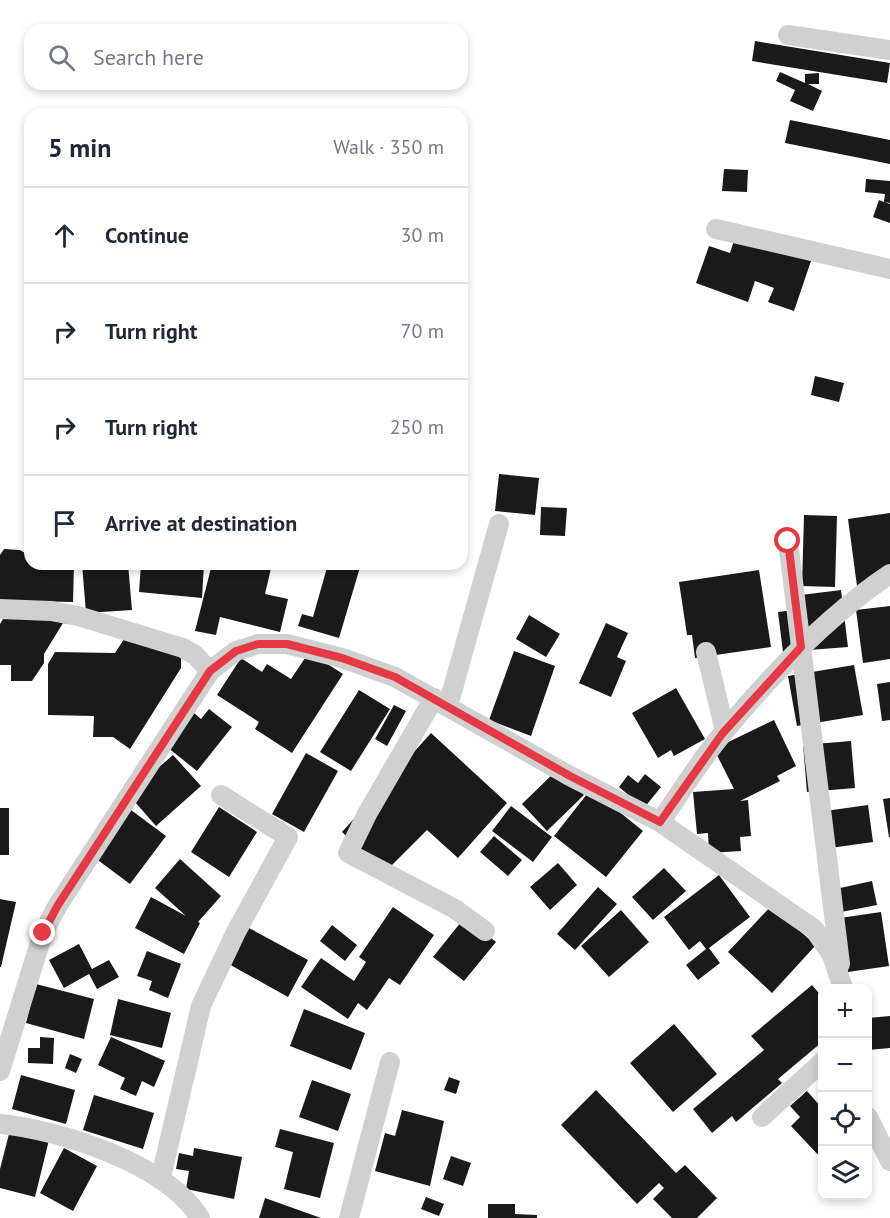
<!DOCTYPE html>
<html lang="en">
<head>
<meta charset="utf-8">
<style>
	:root { --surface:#fff; --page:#f2f2f3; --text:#1f2937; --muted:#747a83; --line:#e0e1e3 }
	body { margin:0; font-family:"PT Sans",sans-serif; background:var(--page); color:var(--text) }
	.controls { position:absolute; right:18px; bottom:18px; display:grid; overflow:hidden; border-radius:12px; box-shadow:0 3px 9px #0003 }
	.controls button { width:54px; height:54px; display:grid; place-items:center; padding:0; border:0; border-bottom:2px solid var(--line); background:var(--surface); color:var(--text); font:30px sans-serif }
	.stop { position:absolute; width:18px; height:18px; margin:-14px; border:4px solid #e63946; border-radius:50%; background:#fff }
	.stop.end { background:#e63946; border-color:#fff; box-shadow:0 2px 6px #0008 }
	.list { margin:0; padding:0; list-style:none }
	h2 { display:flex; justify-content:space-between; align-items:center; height:78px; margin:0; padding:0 24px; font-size:26px }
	h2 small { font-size:20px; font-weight:400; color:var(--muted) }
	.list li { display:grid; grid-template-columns:39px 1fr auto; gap:18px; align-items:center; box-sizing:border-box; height:96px; padding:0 24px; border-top:2px solid var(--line) }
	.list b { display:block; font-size:22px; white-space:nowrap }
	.list em { font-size:20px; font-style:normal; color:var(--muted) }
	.icon { flex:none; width:33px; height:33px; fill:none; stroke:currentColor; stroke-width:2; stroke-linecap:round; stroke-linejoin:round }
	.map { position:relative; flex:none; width:890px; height:1218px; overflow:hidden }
	.search { position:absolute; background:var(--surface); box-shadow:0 3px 9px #0003; left:24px; top:24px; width:444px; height:66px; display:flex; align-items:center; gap:15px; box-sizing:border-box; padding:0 21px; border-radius:18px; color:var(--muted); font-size:22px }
	.panel { position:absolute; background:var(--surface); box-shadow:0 3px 9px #0003; left:24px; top:108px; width:444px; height:462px; border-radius:18px }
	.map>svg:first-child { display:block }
</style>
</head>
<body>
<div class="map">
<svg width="890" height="1218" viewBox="0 0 890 1218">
	<rect width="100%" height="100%" fill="#fff"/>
	<!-- building -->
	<path fill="#1a1a1a" d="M755,41L890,63L887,83L752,61Z
		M780,72L805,83V74L819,73V84H808L822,91L813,111L790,101L795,90L776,81Z
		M790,120L890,140V164L785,143Z
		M724,169L748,170L747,192L722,191Z
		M866,179L890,181V203L885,202L890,204V223L873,217L879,200L884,202L885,194L865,192Z
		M736,234L811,261L794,311L768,302L774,288L755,281L748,302L696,283L709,246L730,253Z
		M815,376L844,383L839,402L811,395Z
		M499,474L539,478L535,515L495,511Z
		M541,507L567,508L565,536L540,535Z
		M890,513V581L857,586L848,519Z
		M804,515L837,516L835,587L802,586Z
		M4,549L20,550L30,556V564H74L73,602L26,601L67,624L63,623L44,654V663L32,681H11V665H0V624L6,614H0V555Z
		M82,564H128L132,610L86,613Z
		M141,564H204L202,598L139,592Z
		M212,564H272L265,594L288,599L280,632L220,617L216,635L195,631Z
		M328,564H361L339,638L298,626L302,614L313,617Z
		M759,570L771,647L695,658L692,635H687L679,582Z
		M841,590L848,647L783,652L778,612L794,610L793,596Z
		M890,606V659L863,663L856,610Z
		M529,615L560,634L546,657L516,639Z
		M606,623L628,633L617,657L626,661L611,697L579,683Z
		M126,636L181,649V668L130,749L113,737H93L94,716L48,715V664L55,652L115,653Z
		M514,651L555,666L531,736L489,720Z
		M309,652L343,674L292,753L255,729L259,722L217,695L241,658L262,672L267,664L291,679Z
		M854,665L863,715L797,726L788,676Z
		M890,682V720L882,721L877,684Z
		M676,688L705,739L674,756L671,750L658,758L632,713Z
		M359,690L390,709L351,771L320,752Z
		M394,705L406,711L387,746L375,739Z
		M209,709L232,727L197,771L167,747L194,713L201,719Z
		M774,720L796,766L777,776L780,781L740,801L748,800L751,836L740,837L741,851L709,853L708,833L697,834L693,792L734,789L714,749Z
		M431,733L507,803L458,858L427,830L385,872L342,832Z
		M851,741L855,788L807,792L803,745Z
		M306,753L338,771L304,832L272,814Z
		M173,755L201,786L156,826L128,794Z
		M558,769L584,795L547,831L522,804Z
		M645,774L661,787L644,808L619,787L628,775L638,783Z
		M591,789L643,831L606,877L554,836Z
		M890,798V837H889L883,799Z
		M868,805L873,842L823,849L818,812Z
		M511,806L552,837L533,862L492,831Z
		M219,807L257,832L229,877L191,852Z
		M0,808H9V855H0Z
		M131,810L166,836L130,884L95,858Z
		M494,836L522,860L508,876L480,852Z
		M180,859L221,896L198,922L200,923L184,954L135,928L151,897L186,916L155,888Z
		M558,863L577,885L550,910L530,887Z
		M664,868L686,891L653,920L632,897Z
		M719,875L750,917L709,948L720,963L698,980L686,965L706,949L700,941L689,950L664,917Z
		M872,881L877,905L836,913L831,890Z
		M598,887L617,904L575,950L557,934Z
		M0,899L16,902L1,967H0Z
		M771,906L816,945L772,993L728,952Z
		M393,907L434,935L400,985L389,978L367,1010L358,1003L348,1019L301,987L321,958L354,981L366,962L359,957Z
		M621,910L649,942L609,977L581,946Z
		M881,912L889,966L848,972L840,918Z
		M465,917L496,942L464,981L433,957Z
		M332,925L357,945L345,961L320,941Z
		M247,927L308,960L288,997L227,963Z
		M79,944L92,969L109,960L119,977L97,989L89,974L64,988L49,960Z
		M147,951L181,964L168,998L149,990L152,981L137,976Z
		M36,984L94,999L84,1039L26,1023Z
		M812,985L822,997V1042L778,1079L782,1083L736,1122L732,1116L712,1133L693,1109L764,1050L751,1036Z
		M118,999L171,1013L162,1048L110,1035Z
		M304,1009L365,1033L351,1070L290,1046Z
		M890,1016V1048L868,1050V1018Z
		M674,1024L717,1074L673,1112L630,1063Z
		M40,1037L54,1038L53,1064L28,1063V1048H40Z
		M111,1037L165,1061L154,1087L142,1081L136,1096L120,1089L125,1078L98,1065Z
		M70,1054L82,1059L76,1073L65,1068Z
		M21,1075L75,1090L66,1124L12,1109Z
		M449,1077L460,1081L456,1094L444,1090Z
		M312,1080L351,1094L338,1131L299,1117Z
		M596,1090L676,1173L685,1165L717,1198L697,1218H672L653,1199L664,1188L659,1183L637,1204L561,1125Z
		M807,1091L822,1108V1159L791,1126L800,1117L790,1106Z
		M94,1095L154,1113L143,1149L83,1130Z
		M402,1110L444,1121L430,1186L375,1171L385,1133L395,1136Z
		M280,1129L334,1143L320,1198L284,1189L293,1152L275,1147Z
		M10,1130L49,1140L35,1197L0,1188V1169Z
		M64,1148L97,1166L73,1211L40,1193Z
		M194,1148L242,1157L234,1199L186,1189L189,1171L176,1169L179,1153L193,1156Z
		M451,1156L471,1163L463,1186L443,1179Z
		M426,1197L444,1204L439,1216L421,1209Z
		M265,1198L321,1218H259Z
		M488,1204H515V1214L537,1215V1218H488Z"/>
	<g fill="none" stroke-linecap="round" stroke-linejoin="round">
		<!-- minor -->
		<path stroke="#d0d0d0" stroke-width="20" d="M788,35L890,50
			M716,229L890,269
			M788,541L840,964
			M0,609L51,611L78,616L183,648L195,655L210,671
			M706,652L725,731
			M434,698L367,814L348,853L455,909L485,931
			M448,706L499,524
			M660,822C681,792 700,760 724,732C772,674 827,616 890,574
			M0,1071L43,933L58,905L210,671L236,651L258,644H287L342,658L395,677L570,776L660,822L785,909L814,929L832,955L843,988
			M762,1117L822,1062
			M868,1117L890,1161
			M0,1124C61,1130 167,1164 200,1218
			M161,1177L201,1006L236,932L288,837L221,795
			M349,1218L390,1062"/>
	</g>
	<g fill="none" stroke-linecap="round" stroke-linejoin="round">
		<!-- route -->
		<path stroke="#e63946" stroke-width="8" d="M43,933L58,905L210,671L236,651L258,644H287L342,658L395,677L570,776L660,822L722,734L801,647L788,541"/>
	</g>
</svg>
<div class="controls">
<button>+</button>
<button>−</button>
<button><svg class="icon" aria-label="locate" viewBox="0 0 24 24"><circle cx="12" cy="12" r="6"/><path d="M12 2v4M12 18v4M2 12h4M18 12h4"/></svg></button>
<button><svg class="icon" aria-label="layers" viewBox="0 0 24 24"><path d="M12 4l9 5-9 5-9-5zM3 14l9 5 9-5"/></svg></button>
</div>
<div class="stop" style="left:788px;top:541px"></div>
<div class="stop end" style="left:43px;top:933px"></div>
<div class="search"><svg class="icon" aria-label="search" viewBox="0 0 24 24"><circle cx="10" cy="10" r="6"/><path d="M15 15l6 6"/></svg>Search here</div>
<section class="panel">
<h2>5 min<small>Walk · 350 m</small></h2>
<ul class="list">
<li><svg class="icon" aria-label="ahead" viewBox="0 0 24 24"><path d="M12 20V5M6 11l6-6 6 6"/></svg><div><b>Continue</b></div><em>30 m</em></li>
<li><svg class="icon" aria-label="right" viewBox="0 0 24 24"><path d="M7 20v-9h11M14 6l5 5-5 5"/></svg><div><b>Turn right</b></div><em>70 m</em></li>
<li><svg class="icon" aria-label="right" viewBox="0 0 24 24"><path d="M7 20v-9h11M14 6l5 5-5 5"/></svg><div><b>Turn right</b></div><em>250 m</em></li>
<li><svg class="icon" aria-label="arrive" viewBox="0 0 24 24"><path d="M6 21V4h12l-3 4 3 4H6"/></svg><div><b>Arrive at destination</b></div></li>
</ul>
</section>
</div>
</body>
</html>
